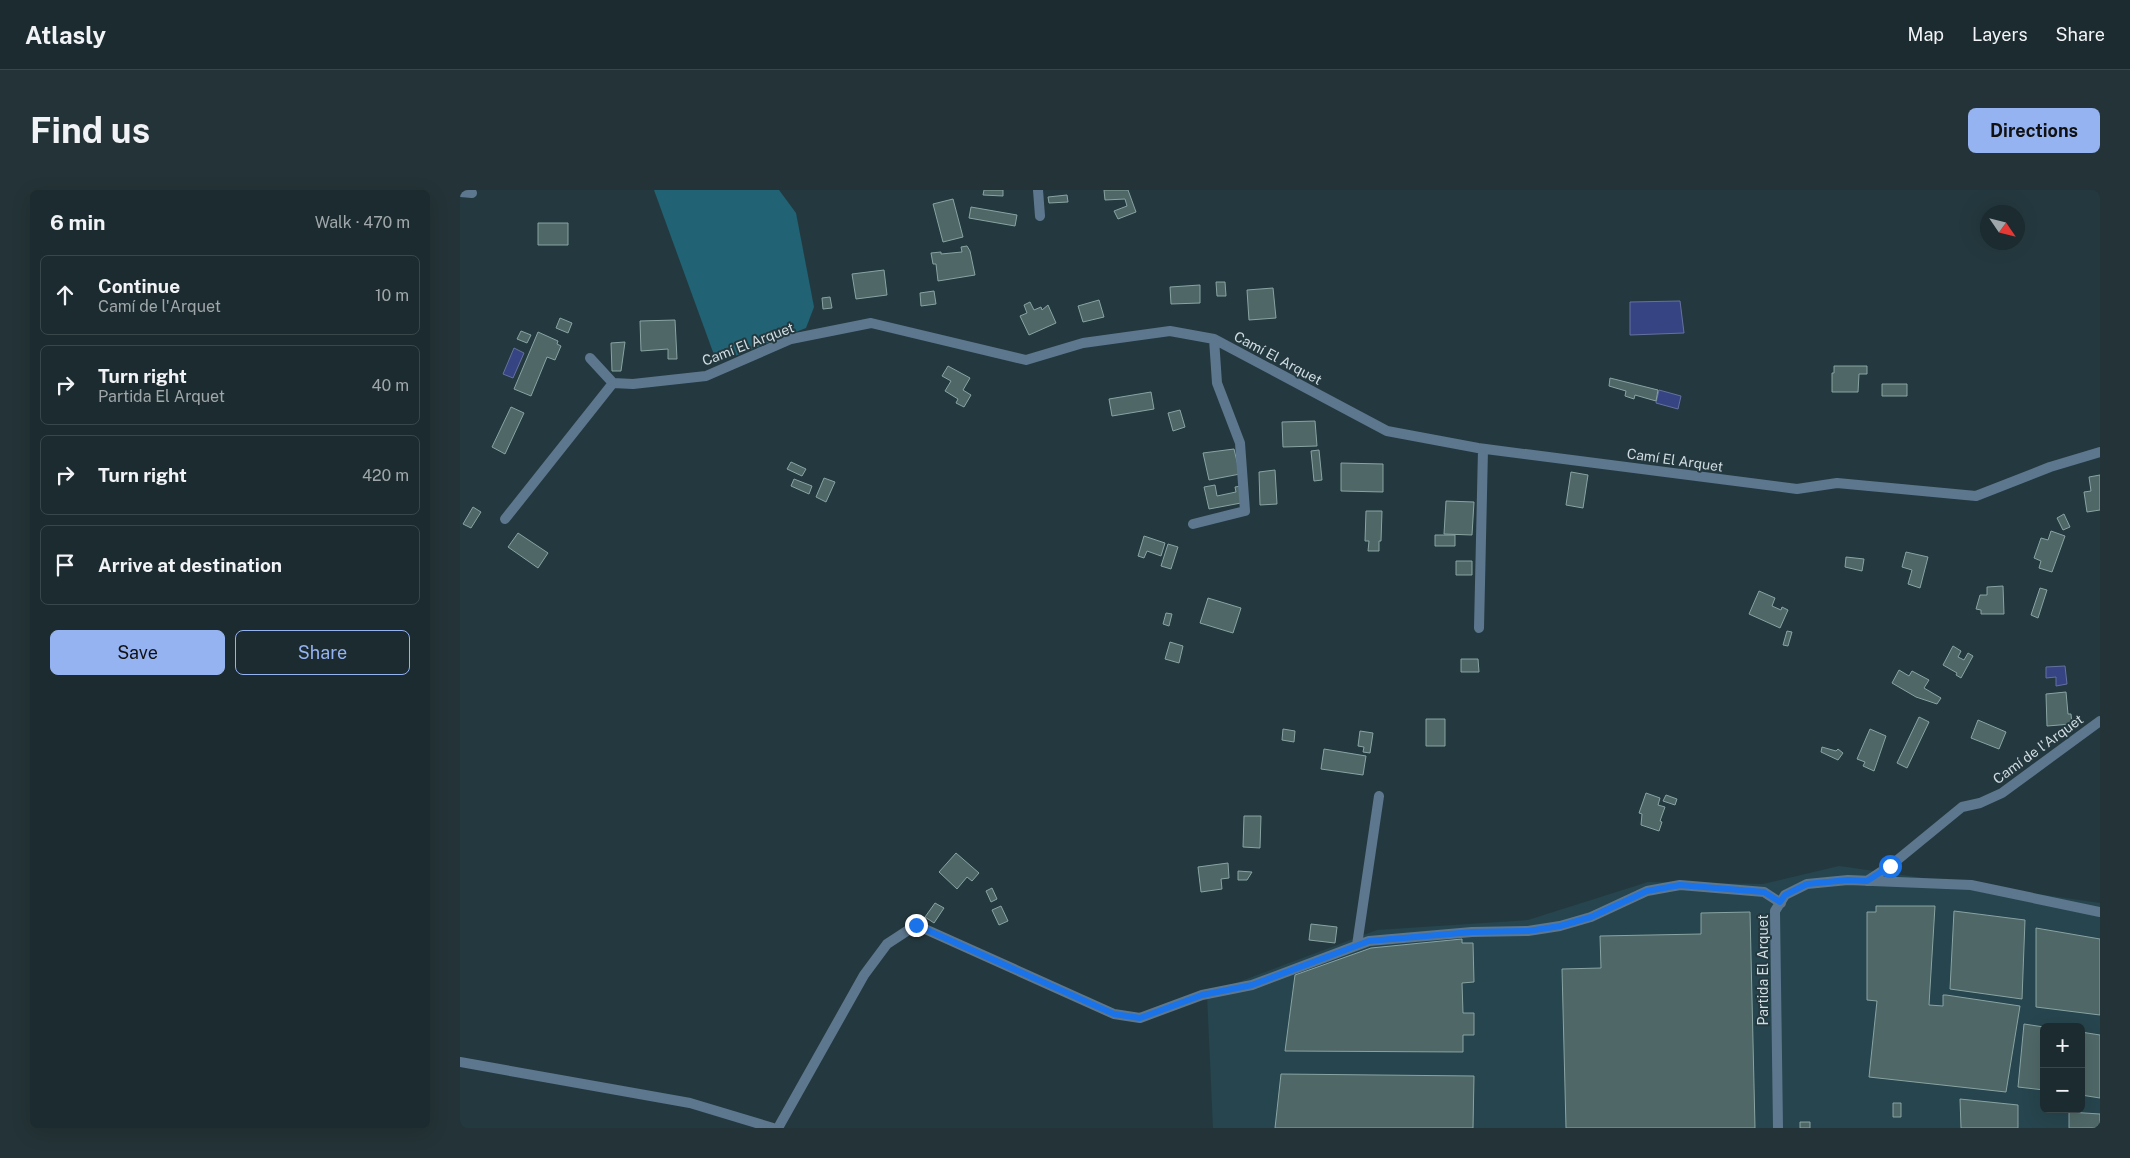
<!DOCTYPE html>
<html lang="en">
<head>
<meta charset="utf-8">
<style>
	:root { --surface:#1b2b2f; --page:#243337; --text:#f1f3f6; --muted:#a0a7aa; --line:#39474b; --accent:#95b2f1 }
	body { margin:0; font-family:"Public Sans",sans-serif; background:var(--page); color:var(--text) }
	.controls { position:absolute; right:15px; bottom:15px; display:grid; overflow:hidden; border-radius:8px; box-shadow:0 5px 20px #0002 }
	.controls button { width:45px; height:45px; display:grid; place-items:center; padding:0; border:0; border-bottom:1px solid var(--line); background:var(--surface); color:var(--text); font:25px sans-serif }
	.compass { position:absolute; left:1520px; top:15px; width:45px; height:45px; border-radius:50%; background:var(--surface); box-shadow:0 5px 20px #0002; rotate:125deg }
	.stop { position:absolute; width:15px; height:15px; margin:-11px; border:4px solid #1a73e8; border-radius:50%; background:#fff }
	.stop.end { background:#1a73e8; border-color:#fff; box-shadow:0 1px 5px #0008 }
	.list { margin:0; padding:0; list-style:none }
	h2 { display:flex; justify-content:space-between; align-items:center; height:65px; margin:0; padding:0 20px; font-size:21px }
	h2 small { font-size:16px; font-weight:400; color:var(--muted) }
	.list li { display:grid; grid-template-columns:32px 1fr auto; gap:15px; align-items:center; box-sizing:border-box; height:80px; margin:0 10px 10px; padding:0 10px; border:1px solid var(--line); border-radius:8px }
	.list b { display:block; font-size:19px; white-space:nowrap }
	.list p { margin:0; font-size:16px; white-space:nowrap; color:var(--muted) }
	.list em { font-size:16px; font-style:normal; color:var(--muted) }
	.actions { display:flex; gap:10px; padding:15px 20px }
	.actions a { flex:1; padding:11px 0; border:1px solid var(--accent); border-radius:8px; text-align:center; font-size:18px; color:var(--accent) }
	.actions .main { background:var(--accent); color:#111 }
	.icon { flex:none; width:28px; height:28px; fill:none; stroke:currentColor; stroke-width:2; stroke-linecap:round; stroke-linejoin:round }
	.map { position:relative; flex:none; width:1640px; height:938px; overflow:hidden; border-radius:8px }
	header { display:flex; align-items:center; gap:30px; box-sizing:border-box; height:70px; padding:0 25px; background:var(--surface); border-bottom:1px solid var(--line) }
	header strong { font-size:24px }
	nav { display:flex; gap:28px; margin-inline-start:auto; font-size:18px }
	.intro { display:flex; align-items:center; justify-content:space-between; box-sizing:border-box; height:120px; padding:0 30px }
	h1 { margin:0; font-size:35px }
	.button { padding:12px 22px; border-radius:8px; background:var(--accent); color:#111; font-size:18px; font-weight:700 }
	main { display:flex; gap:30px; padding:0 30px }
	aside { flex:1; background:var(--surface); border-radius:8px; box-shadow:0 5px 20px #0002 }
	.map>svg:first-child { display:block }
</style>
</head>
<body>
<header>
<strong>Atlasly</strong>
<nav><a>Map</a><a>Layers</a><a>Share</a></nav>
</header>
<div class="intro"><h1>Find us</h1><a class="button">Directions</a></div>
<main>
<aside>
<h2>6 min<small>Walk · 470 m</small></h2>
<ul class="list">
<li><svg class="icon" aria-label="ahead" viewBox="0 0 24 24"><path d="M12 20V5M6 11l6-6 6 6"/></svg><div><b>Continue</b><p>Camí de l'Arquet</p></div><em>10 m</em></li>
<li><svg class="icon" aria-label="right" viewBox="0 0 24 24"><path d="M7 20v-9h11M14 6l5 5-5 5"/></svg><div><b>Turn right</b><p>Partida El Arquet</p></div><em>40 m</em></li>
<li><svg class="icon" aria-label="right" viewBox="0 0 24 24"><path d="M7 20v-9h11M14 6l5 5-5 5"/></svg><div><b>Turn right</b></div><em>420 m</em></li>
<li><svg class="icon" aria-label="arrive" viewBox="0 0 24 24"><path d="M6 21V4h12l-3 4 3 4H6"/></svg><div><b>Arrive at destination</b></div></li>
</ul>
<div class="actions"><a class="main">Save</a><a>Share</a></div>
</aside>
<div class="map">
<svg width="1640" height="938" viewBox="0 0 1640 938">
	<rect width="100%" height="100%" fill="#24393f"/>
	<!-- built -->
	<path fill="#27454e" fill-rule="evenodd" d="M1379,676L1640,713V938H753L747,804L917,740L1068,730L1188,692L1303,694ZM1584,837H1621V919H1584Z"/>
	<!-- green -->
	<path fill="#216374" d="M194,0H319L336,23L354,117L346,138L257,173Z"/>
	<!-- water -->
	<path fill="#364483" stroke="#64719f" d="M1220,111L1224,143L1170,145V112Z
		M54,158L64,163L53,188L43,184Z
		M1199,200L1221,206L1218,219L1196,213Z
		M1605,476L1607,494L1596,496V487L1586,488V477Z"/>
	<!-- building -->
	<path fill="#4f6867" stroke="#89a3a2" d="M524,0H543V6L523,5Z
		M644,0H668L676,22L658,29L654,21L667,16L665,9L645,10Z
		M607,5L608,12L589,13L588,7Z
		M493,9L503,47L483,52L473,14Z
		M511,17L557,25L555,36L509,28Z
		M78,33H108V55H78Z
		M507,56L510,61L515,85L478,91L476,74H473L471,63L481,62V64L502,62L501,57Z
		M424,80L427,105L396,109L392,84Z
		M756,92H765L766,106H757Z
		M740,95V113L711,114L710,97Z
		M813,98L816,128L789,130L787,100Z
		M474,101L476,114L461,116L460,103Z
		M370,107L372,118L363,119L362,108Z
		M639,110L644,127L623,132L618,116Z
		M570,112L574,120L581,117L582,120L588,115L596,133L569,145L560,126L567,123L564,115Z
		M100,128L112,133L108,143L96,138Z
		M215,130L217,169H208V159L181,161L180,131Z
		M61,141L71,145L67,153L57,149Z
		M78,142L98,151L97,154L101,156L95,170L87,167L71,206L54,199Z
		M165,152L161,181H152L151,153Z
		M488,176L510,188L503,200L511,205L504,217L496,213L498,209L485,201L491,191L482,186Z
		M1374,176H1407V184H1399L1398,202H1372V183H1374Z
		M1150,188L1198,200L1196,211L1175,205L1174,209L1165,206L1166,201L1149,196Z
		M1422,194H1447V206H1422Z
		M691,202L694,219L652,226L649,209Z
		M51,217L64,223L45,264L32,257Z
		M720,220L725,237L713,241L708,223Z
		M855,231L857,256L823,257L822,232Z
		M774,259L780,284L749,290L743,263Z
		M859,260L862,290L854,291L851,261Z
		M331,272L346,279L342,286L327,279Z
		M881,273L923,274V302L881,301Z
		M815,280L817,314L800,315L799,282Z
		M1111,282L1128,285L1123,318L1106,315Z
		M1640,285V320L1627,322L1624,302L1631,301L1629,287Z
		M364,288L375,292L366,312L356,307Z
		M334,289L352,296L349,304L331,296Z
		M755,295L757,306L776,302L775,297L781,296V313L749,319L744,297Z
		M986,311L1014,312L1012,345L984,344Z
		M13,317L21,322L11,338L3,334Z
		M906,321H922L921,351H919V361H908L909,351H905Z
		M1604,324L1610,337L1603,340L1597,328Z
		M1591,341L1605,346L1592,382L1579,378L1581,371L1574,368L1581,348L1588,350Z
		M58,343L88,363L78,378L48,357Z
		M975,345H995V356H975Z
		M684,346L705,353L701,366L687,361L684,368L678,366Z
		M708,354L718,357L711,379L701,376Z
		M1446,362L1468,367L1460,398L1448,394L1452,380L1442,377Z
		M1386,367L1404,369L1402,381L1385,377Z
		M996,371H1012V385H996Z
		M1543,396L1544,424H1521V420L1516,419L1520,405H1527V397Z
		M1580,398L1587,400L1578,428L1571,425Z
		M1299,401L1315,408L1312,416L1321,420L1322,417L1328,420L1320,438L1289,424Z
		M748,408L781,418L773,443L740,433Z
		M706,423L712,424L709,436L703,434Z
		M1327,441L1332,442L1328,456L1323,455Z
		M710,452L723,456L719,473L705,469Z
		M1493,456L1501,461L1498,467L1504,470L1508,463L1513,466L1501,488L1496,485L1497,483L1483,475Z
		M1001,469H1018L1019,482H1001Z
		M1439,480L1449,486L1452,481L1469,490L1464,498L1481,508L1477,514L1456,507L1432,493Z
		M1606,502L1608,524H1611L1612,534L1587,536L1586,504Z
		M1459,527L1469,532L1447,578L1437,573Z
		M966,529H985V556H966Z
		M1518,530L1546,542L1539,559L1511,548Z
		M823,539L835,541L834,552L822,550Z
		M1410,539L1426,546L1414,581L1403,576L1405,572L1397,569Z
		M900,541L913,543L910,563L903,562L904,557L898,556Z
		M1362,557L1376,561L1378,559L1383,563L1378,570L1361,562Z
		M864,559L906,566L903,585L861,579Z
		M1186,603L1200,608L1198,615L1205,617L1200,631L1202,632L1199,641L1181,635L1182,624L1179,623Z
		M1206,605L1217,609L1215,615L1203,611Z
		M784,626H801L800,658L783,657Z
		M496,663L519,683L512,691L507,687L497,699L479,682Z
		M768,673L769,688L761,689L762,699L741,702L738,677Z
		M778,681L792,682L787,690H778Z
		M532,698L537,709L531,712L526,701Z
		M475,713L484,718L474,733L465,727Z
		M541,716L548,731L539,735L532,720Z
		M1416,716H1475L1469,815L1483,816V805H1486L1560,816L1546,902L1409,887L1417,811L1407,810V722H1416Z
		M1494,721L1565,730L1562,809L1490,799Z
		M1290,722L1295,938H1106L1102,779L1141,778L1140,746L1241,744V723Z
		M851,734L877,737L875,753L849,750Z
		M1576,738L1640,749V825L1576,817Z
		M1002,749V753H1013L1014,792L1002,793L1003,823H1014V845H1003V862L825,861L835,785L911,758Z
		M1564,834L1584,837V900L1558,897Z
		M1621,842L1640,845V908L1621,905Z
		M821,884L1014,886L1013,938H815Z
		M1500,909L1558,915V938H1501Z
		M1433,913H1441V927H1433Z
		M1609,922L1640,924V938H1609Z
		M1340,932H1350V938H1340Z"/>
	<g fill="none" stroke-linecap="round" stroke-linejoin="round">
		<!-- minor -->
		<path stroke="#5d778e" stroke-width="10" d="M578,0L580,26
			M0,2L12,3
			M130,168L153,193
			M45,329L153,193L173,194L246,186L331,149L411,133L566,170L623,153L710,141L754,149L927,241L1018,258L1337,299L1377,293L1516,306L1590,277L1640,262
			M733,334L785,321L780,253L757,193L754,149
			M1019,438L1023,259
			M1407,691L1430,676L1502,617L1520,613L1542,603L1640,531
			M897,755L919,606
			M318,938L404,785L427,754L456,735L654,824L680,828L742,805L792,795L909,751L1012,742L1068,741L1100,736L1131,727L1187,701L1220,695L1304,702L1321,713
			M1318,938L1315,721L1325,705L1347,694L1388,690L1511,695L1640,722"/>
		<!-- tertiary -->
		<path stroke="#5d778e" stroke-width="10" d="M0,872L230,913L313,938"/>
	</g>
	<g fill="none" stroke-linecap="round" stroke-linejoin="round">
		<!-- route -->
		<path stroke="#1a73e8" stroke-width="6" d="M456,735L654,824L680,828L742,805L792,795L909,751L1012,742L1068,741L1100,736L1131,727L1187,701L1220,695L1304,702L1320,712L1325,705L1347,694L1388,690L1407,691L1430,676"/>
	</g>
	<g text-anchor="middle" stroke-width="4" stroke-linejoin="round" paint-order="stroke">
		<!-- street labels -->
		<g font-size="14" fill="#cfdbdf" stroke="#24393f">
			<text transform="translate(288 154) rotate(-21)" y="5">Camí El Arquet</text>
			<text transform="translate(818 168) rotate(28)" y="5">Camí El Arquet</text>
			<text transform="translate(1215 270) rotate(8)" y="5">Camí El Arquet</text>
			<text transform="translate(1578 559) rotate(-36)" y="5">Camí de l'Arquet</text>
			<text transform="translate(1303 780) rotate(-90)" y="5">Partida El Arquet</text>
		</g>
	</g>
</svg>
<div class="controls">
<button>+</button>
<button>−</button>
</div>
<svg class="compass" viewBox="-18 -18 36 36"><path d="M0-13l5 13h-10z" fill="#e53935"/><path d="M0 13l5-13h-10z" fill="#a0a7aa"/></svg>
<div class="stop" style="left:1430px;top:676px"></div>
<div class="stop end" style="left:456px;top:735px"></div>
</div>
</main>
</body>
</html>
